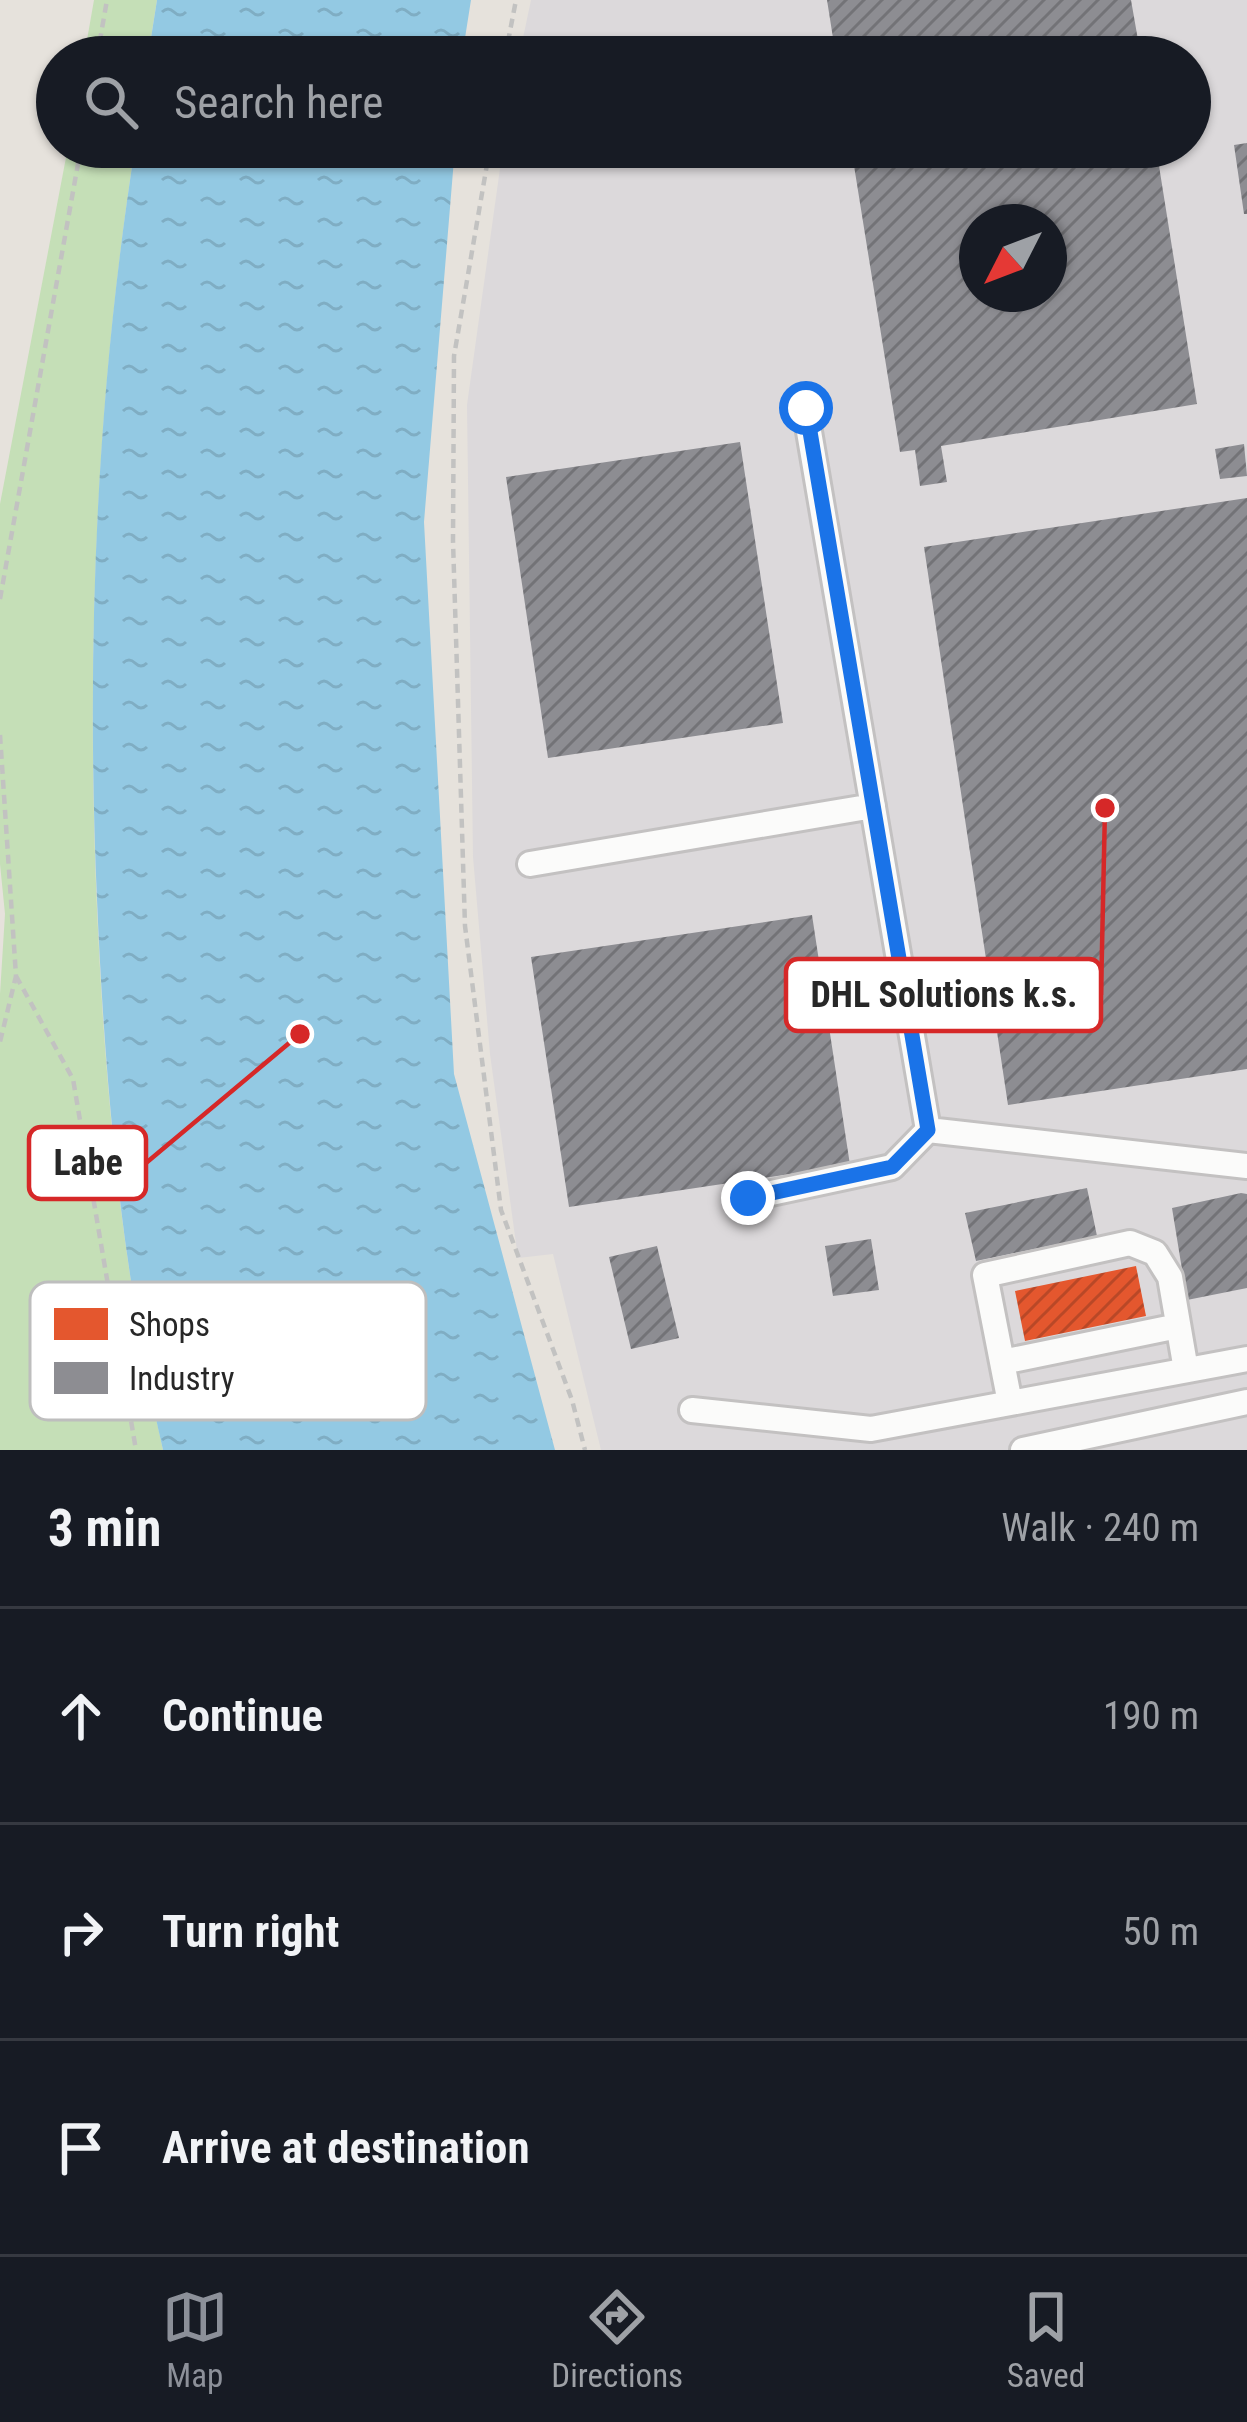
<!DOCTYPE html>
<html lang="en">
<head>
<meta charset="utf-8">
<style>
	:root { --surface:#171b24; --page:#20242c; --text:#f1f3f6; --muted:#9ea1a6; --line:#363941; --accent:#8c9099 }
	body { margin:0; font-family:"Roboto Condensed",sans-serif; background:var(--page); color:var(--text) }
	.compass { position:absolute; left:959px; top:204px; width:108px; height:108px; border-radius:50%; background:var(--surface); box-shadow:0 3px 9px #0004; rotate:228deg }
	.stop { position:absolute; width:36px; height:36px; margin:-27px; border:9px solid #1a73e8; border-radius:50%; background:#fff }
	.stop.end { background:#1a73e8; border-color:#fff; box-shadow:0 3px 12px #0008 }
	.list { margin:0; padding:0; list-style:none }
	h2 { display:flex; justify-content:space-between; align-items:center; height:156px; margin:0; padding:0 48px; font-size:51px }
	h2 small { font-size:39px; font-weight:400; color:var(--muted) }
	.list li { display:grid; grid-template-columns:78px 1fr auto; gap:36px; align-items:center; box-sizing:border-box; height:216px; padding:0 48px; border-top:3px solid var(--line) }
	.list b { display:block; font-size:45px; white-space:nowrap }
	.list em { font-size:39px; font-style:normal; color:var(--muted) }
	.icon { flex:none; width:66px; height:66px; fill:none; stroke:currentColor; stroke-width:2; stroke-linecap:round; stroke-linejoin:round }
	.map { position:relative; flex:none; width:1247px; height:1450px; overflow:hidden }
	.search { position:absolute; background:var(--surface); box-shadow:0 3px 9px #0004; left:36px; right:36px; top:36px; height:132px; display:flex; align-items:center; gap:30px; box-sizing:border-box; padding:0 42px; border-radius:66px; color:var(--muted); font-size:45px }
	.sheet { height:804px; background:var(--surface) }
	nav { display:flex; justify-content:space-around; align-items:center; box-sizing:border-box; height:168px; border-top:3px solid var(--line); background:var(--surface); font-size:33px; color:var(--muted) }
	nav a { display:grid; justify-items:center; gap:6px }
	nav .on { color:var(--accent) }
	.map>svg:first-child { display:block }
</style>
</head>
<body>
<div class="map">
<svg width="1247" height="1450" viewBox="0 0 1247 1450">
	<defs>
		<pattern id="water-ripples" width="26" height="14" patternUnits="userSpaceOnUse" patternTransform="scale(3)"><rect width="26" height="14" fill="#93c9e3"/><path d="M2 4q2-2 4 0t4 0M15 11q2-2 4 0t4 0" fill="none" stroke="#7fadc3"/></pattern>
		<pattern id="shops-hatch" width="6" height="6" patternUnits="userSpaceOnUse" patternTransform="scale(3)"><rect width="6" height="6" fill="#e4572e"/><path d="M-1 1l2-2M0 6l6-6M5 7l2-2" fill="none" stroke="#b94827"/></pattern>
		<pattern id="industry-hatch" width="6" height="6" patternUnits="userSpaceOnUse" patternTransform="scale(3)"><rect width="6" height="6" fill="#8d8d92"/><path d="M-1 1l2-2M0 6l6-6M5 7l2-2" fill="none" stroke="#737377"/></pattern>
	</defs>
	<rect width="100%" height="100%" fill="#e6e2dc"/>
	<!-- industrial -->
	<path fill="#dcd9db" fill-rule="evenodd" d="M531,0H1247V1450H601L553,1254L518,1258L490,1054L473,857L467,405L503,147H1190V57H519ZM977,222H1049V294H977Z"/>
	<!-- grass -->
	<path fill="#c5dfb7" d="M94,0H157L148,57H84Z
		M68,147H135C96,399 86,654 97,909C105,1091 122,1272 163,1450H0V994L5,914L0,864V504Z"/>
	<!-- water -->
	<path fill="url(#water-ripples)" d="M157,0H471L462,57H148Z
		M135,147H455L424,522L454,1074L555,1450H163C121,1268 105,1086 97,900C86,648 96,396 135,147Z"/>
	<!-- shops -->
	<path fill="url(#shops-hatch)" d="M1136,1266L1146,1316L1025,1341L1015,1291Z"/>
	<!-- industry -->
	<path fill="url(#industry-hatch)" fill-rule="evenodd" d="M827,0H1131L1141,57H836Z
		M1247,143V214H1244L1234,145Z
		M851,147H1156L1197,404L941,446L947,482L920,486L915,450L900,452ZM977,222H1049V294H977Z
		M740,442L783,723L548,758L506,477Z
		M1244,444L1247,476L1220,479L1215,449Z
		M1247,498V1069L1008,1105L924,547Z
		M812,915L850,1165L569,1207L531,957Z
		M1087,1188L1097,1236L976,1261L965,1213Z
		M1241,1193L1247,1194V1288L1187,1300L1172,1208Z
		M871,1239L879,1290L833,1296L825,1246Z
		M657,1246L679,1338L631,1349L609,1257Z"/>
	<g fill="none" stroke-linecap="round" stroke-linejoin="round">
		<!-- minor casing -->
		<g stroke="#c3c1c1" stroke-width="30">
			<path id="minor" d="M530,864L873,806
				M928,1130L1247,1166
				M748,1198L892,1167L928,1130L805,408
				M1002,1362L1178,1326
				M1010,1403L985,1275L1130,1243L1155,1253L1170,1277L1186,1370
				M692,1410L871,1429L1247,1359
				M1023,1450L1247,1402"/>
		</g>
		<!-- path -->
		<path stroke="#c2c2c1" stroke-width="4.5" stroke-dasharray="9 6" stroke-linecap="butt" d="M97,57L107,0
			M505,57L516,0
			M490,147L454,356L453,541L465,926L501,1210L572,1400L585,1450
			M0,599L81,147
			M0,735L16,976L0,1042
			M16,976L73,1079L136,1450"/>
		<!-- minor -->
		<use href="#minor" stroke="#fbfbfa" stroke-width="24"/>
	</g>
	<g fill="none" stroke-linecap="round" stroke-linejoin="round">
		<!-- route -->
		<path stroke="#1a73e8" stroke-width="15" d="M748,1198L892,1167L928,1130L806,408"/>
	</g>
	<!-- legend -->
	<rect x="30" y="1282" width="396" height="138" rx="18" fill="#fff" stroke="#bebebe" stroke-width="3"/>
	<rect x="54" y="1308" width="54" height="32" fill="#e4572e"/>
	<rect x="54" y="1362" width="54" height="32" fill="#8d8d92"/>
	<g font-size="33" fill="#272727">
		<text x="129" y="1336">Shops</text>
		<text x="129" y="1390">Industry</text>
	</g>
	<!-- callouts -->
	<path fill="none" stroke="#d62828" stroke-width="4.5" d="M1105 808L1101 995M300 1034L146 1163"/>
	<g fill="#d62828" stroke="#fff" stroke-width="4.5">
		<circle cx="1105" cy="808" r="12"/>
		<circle cx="300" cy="1034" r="12"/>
	</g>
	<g fill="#fff" stroke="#d62828" stroke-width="4.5">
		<rect x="786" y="959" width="315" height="72" rx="12"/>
		<rect x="29" y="1127" width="117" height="72" rx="12"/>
	</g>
	<g font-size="36" text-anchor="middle" font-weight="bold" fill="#272727">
		<text x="944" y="1007">DHL Solutions k.s.</text>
		<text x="88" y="1175">Labe</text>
	</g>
</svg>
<svg class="compass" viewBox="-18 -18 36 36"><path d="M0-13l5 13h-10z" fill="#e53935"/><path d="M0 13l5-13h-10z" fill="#9ea1a6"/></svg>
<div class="stop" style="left:806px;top:408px"></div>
<div class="stop end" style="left:748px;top:1198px"></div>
<div class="search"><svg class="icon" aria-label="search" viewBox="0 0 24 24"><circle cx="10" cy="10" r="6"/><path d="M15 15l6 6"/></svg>Search here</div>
</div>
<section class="sheet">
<h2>3 min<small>Walk · 240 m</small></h2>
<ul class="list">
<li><svg class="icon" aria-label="ahead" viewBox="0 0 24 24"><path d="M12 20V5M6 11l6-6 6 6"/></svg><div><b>Continue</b></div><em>190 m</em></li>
<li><svg class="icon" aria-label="right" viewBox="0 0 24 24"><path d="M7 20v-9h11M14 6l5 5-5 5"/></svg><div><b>Turn right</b></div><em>50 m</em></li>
<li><svg class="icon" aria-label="arrive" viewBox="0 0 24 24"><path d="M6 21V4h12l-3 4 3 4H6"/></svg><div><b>Arrive at destination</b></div></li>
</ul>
</section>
<nav>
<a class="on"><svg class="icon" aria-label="map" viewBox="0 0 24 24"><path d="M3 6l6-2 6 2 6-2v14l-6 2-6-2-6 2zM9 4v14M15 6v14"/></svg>Map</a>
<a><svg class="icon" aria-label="directions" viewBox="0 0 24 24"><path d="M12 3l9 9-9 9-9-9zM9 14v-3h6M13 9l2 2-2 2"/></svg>Directions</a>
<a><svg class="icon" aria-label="saved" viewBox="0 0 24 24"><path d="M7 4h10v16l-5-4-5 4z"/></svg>Saved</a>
</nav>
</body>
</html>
